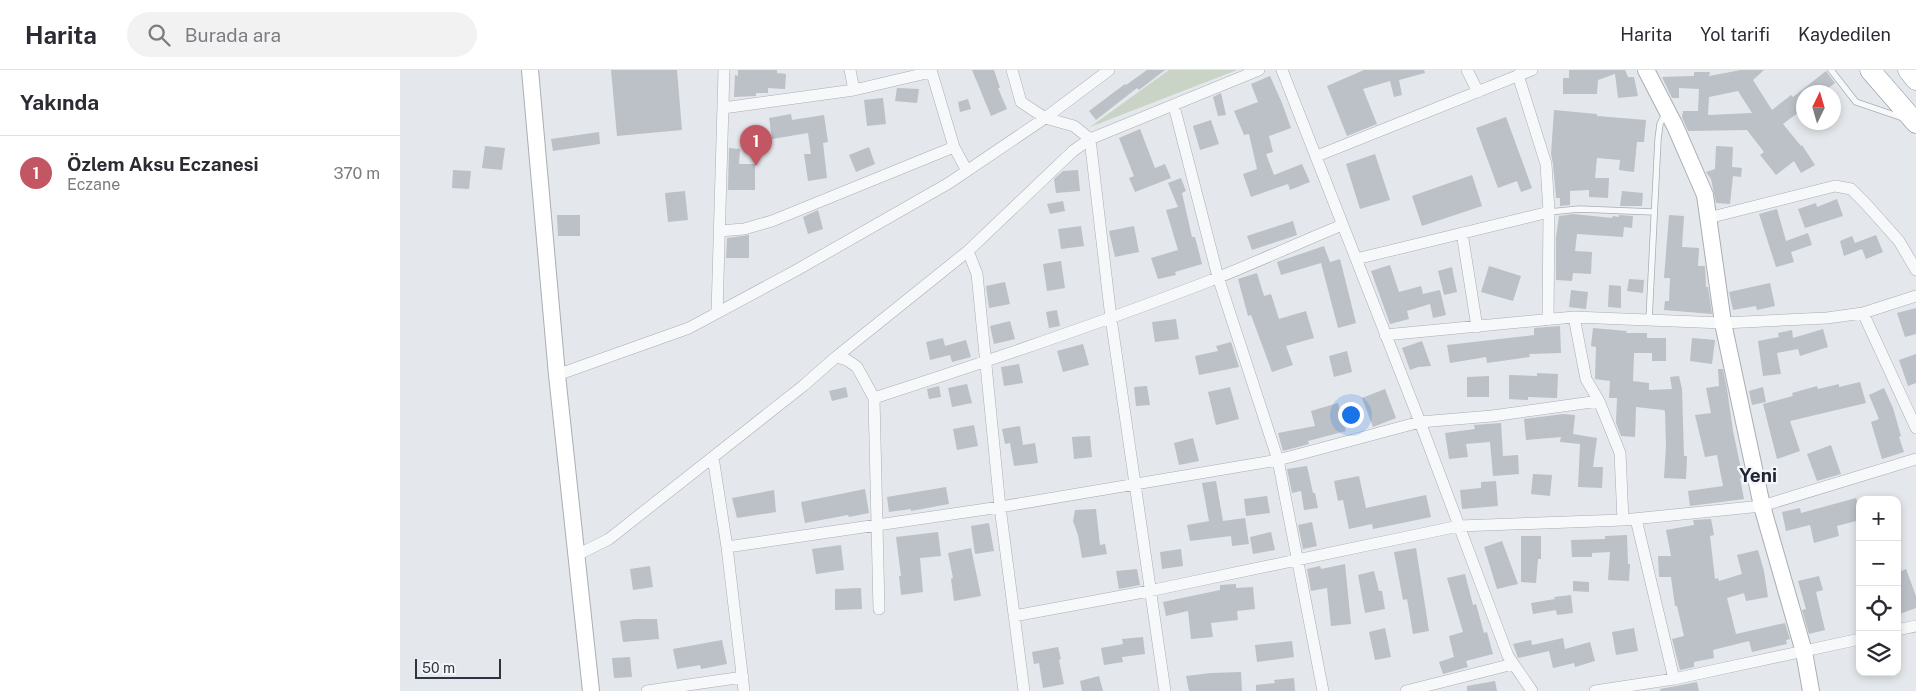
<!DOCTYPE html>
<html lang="tr">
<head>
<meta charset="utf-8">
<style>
	:root { --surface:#fff; --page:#f2f2f3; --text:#2b2b33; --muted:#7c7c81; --line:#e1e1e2; --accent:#c25763 }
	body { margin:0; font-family:"Public Sans",sans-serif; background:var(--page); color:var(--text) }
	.controls { position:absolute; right:15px; bottom:15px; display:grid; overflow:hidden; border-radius:10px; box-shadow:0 2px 8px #0003 }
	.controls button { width:45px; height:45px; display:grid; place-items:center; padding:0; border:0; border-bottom:1px solid var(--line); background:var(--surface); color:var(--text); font:25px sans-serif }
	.compass { position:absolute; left:1396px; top:15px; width:45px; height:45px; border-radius:50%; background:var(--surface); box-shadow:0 2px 8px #0003; rotate:5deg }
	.scale { position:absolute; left:15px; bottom:12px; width:86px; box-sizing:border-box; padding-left:5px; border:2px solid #2d3442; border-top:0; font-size:14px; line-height:18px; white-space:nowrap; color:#2d3442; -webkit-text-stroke:4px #f4f5f8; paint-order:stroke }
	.you { position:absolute; left:950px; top:344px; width:18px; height:18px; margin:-12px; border:4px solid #fff; border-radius:50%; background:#1a73e8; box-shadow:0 0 0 8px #1a73e833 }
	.badge { display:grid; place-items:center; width:32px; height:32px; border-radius:50%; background:var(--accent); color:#fff; font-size:16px; font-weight:700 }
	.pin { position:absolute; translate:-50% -41px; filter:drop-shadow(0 1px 2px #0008) }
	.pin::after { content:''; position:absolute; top:26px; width:18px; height:15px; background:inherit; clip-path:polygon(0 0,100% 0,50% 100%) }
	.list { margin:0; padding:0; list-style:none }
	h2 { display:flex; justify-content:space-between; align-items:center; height:65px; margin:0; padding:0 20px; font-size:21px }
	h2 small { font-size:16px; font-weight:400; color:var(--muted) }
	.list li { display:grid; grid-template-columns:32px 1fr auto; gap:15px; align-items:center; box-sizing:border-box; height:75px; padding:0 20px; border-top:1px solid var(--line) }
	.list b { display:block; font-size:19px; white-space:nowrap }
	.list p { margin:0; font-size:16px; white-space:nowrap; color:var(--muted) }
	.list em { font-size:16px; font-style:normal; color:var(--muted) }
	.icon { flex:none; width:28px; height:28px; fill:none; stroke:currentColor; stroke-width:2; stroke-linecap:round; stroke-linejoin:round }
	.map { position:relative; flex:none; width:1516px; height:621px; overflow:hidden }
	header { display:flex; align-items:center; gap:30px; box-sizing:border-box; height:70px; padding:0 25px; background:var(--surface); border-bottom:1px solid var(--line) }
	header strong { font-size:24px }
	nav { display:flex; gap:28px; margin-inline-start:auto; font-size:18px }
	.search { width:350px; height:45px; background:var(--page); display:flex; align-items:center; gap:12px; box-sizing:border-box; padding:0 18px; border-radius:28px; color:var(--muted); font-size:19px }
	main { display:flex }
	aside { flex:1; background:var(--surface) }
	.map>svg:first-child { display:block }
</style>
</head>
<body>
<header>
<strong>Harita</strong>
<div class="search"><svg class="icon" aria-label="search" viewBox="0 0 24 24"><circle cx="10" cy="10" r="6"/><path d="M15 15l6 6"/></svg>Burada ara</div>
<nav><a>Harita</a><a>Yol tarifi</a><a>Kaydedilen</a></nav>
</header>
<main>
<aside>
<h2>Yakında<small></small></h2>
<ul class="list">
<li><span class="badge">1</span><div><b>Özlem Aksu Eczanesi</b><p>Eczane</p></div><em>370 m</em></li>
</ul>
</aside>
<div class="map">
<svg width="1516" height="621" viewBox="0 0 1516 621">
	<rect width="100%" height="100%" fill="#e4e7eb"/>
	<!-- green -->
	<path fill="#c9d4c6" d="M769,0H837L690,57Z"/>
	<!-- building -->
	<path fill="#bcc0c7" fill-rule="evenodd" d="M211,0H277L282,60L217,66Z
		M338,0H377V3L386,4L385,19L368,18V23H356V26L334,27L335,5L338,6Z
		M572,0H594L600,18H598L607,39L591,46Z
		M747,0H765L739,20L737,18L696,50L689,41L725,14L726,15Z
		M964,0H1024L1025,3L999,10L1002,25L994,27L990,11L963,19L977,54L947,66L927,16Z
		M1169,0H1225L1228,7H1234L1238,26L1218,28L1215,4L1198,10L1197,24H1163V8H1169Z
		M1341,0H1364L1353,10L1372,40L1391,25L1393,27L1426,1L1435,13L1423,22H1404V38L1383,54L1401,76L1402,75L1415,95L1401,103L1394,91L1376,105L1360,85L1364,82L1347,60L1288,61L1282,47L1283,41H1298L1299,19L1279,18V28H1272L1262,7L1294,6V2H1310L1309,6ZM1338,21L1352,43L1308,45L1309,27Z
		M870,6L882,33L891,58L869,66L873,82L866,84L874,105L902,94L910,112L890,120L888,114L851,127L843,104L857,99L849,64L844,65L834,41L858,32L851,14Z
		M497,18L519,19L517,33L495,31Z
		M821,23L826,45L818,46L813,27Z
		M483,28L486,54L467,56L464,30Z
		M568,29L571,39L560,42L558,32Z
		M1154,40L1197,44V46L1246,50L1244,72H1237L1234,102L1219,100L1220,90L1197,88L1195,108H1209L1208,128L1189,127V120L1170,121V135L1160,136V128H1156L1153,94L1151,84Z
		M391,44L392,50L424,45L428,72L423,73L427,108L408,111L404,84H411L408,63L372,69L369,48Z
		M1106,47L1132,118L1121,122L1117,111L1098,118L1076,58Z
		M811,50L819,74L800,80L793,56Z
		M740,59L755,98L765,94L771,108L735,122L729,108L734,106L719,68Z
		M199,62L200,74L153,81L151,69Z
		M85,76L105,78L102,100L82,98Z
		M1316,76L1333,77L1332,97L1342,98L1341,107L1333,106L1330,134L1316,133L1311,109L1306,102L1315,99Z
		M469,77L475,94L456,102L449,85Z
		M329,78L340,79L339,94H355V120H328Z
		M975,84L990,130L960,139L946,94Z
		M53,100L71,101L69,119L52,118Z
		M678,100L680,121L656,123L654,109L663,101Z
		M1072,105L1082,136L1022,156L1012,126Z
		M781,108L786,121L782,123L792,167H795L802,194L775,202L776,205L758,209L751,188L778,180L766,140L778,137L768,113Z
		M285,121L288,150L268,152L265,123Z
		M1222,121L1243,123L1242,136H1220Z
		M1437,129L1443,146L1405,158L1398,139L1416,133L1417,137Z
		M663,131L665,141L650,144L647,134Z
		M1377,139L1386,171L1408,163L1412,175L1391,182L1394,192L1376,197L1359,144Z
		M418,140L423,159L408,164L403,147Z
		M1173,144L1212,148L1213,146L1219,147V145L1233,146L1232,158L1224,157L1223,167L1177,164L1175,181L1192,182L1191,204L1173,203L1172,211L1156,210V167L1159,146Z
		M157,145H180V166H158Z
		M1269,145L1284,146L1282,177L1299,178L1298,196H1305L1306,217H1308L1312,244L1264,240L1265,231H1269L1270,208H1264Z
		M893,151L897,165L852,180L847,166Z
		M681,156L684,176L661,179L658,159Z
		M734,156L739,182L715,187L709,161Z
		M349,165V188H326L327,168Z
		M1476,165L1483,182L1466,189L1462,179L1444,186L1440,171L1452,166L1455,173Z
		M924,176L930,192L940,189L956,253L938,258L921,193L881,205L877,192Z
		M661,191L665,218L647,221L643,194Z
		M990,195L999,222L1021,216L1023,224L1040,220L1046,245L1033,248L1030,234L1007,241L1009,249L990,254L971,201Z
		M1089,196L1121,206L1113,231L1081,222Z
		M1052,197L1057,222L1044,225L1038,201Z
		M857,203L864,226L871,224L879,249L906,241L914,268L886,276L893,295L872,302L851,245L848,246L838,209Z
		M1229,209L1244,210L1243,223L1227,221Z
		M605,212L610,234L589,238L586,216Z
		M1370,213L1375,236L1357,240L1356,236L1333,240L1329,222Z
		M1209,215L1221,216V238L1208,237Z
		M1171,220L1188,222L1186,239L1169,237Z
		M1516,238V264L1505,267L1497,243Z
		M657,240L660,256L649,258L646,242Z
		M776,249L779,269L755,272L752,252Z
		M610,251L615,269L594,274L590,256Z
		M1160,256L1161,283L1129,284L1130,287L1087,293L1086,287L1050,293L1047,275L1134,265V258Z
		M1193,258L1227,261L1226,263H1247V268H1266V291H1252V283H1234L1233,311L1249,313V320L1272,319L1270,307L1279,306L1282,319L1284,386H1287L1286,409L1264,408L1266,376L1265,341L1263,340L1236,337L1235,367L1221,366L1216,353L1217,328H1209L1210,311L1195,309L1196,277L1191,276Z
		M1423,259L1428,277L1400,286L1398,279L1377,283L1381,304L1363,306L1358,271L1379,267L1378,263L1392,260L1393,268Z
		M543,268L545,276L566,270L571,287L552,292L550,285L530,290L526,272Z
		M1292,268L1315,270L1312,294L1290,291Z
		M1022,271L1031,296L1018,297L1010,300L1002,278Z
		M831,272L839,297L799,305L795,286L818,281L816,276Z
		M683,274L689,295L663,302L657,281Z
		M947,281L952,302L934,307L929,286Z
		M1516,284V313L1508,316L1499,290Z
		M619,294L623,313L604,316L601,297Z
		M1318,299H1323L1327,319L1333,361L1343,408H1340L1344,429L1290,436L1288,421L1323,416L1317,385L1305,387L1295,345L1311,343L1306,318L1319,316Z
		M1137,303L1158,304L1157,328L1128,327V330L1109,329V305L1137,306Z
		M1089,306V327H1067V307Z
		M1460,312L1466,333L1390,351L1400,381L1377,389L1363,334L1393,326L1392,323L1417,316L1418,319L1439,314V317Z
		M567,314L572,333L552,337L548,318Z
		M539,316L541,327L529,329L527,319Z
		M747,316L750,335L736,336L734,317Z
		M446,317L448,327L432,331L429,321Z
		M830,317L839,349L816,355L808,322Z
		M1363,317L1366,332L1352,335L1349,321Z
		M1484,318L1493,338L1501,366L1499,367L1504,382L1482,389L1471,352L1479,349L1469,325Z
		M985,319L996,348L973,357L962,328Z
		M938,333L946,361L908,371L909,374L883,381L878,363L915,356L911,341Z
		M1163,344L1175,345L1173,364L1197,368L1193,397H1203L1202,418L1178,417L1180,374L1160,372L1161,367L1126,370L1124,349Z
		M1101,353L1103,386L1118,385L1119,404L1093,406L1090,372L1066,374L1068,387L1049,389L1045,363L1075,359L1074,355Z
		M574,355L578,376L557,380L553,359Z
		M620,356L623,375L635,373L638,393L614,396L610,373L605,374L602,359Z
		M690,366L692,387L674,389L672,367Z
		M793,368L799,391L779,395L774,373Z
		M1431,375L1441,404L1417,411L1407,384Z
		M907,396L913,423H915L918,438L904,440L901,421L892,423L887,399Z
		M1133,404L1152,405L1150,426L1131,424Z
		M959,406L966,438L1026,425L1031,447L973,459L972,454L949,459L943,430L938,431L934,411Z
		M816,411L823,451L845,448L849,474L832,476L831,466L790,471L787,455L809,451L802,413Z
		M1096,411L1098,436L1062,439L1060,420L1081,418V412Z
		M546,417L549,434L511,441V439L489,442L487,427Z
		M465,419L469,443L449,447L448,445L405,453L401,432Z
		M374,420L376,442L337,448L332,428Z
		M867,426L870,443L846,446L844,429Z
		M1456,428L1460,440V450L1437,456L1439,466L1414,473L1410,455L1386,461L1382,442L1400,438L1401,443Z
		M696,439L700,475L705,474L707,484L682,488L678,465L673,451L675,440Z
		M1311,449L1314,465L1310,466L1315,509L1318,508L1319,511L1342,504L1337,485L1358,480L1364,501L1368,527L1346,531L1344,523L1327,528L1336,564L1385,553L1390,569L1386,570L1387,574L1352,582L1349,571L1313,580L1314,588L1294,592V597L1280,600L1272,569L1284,566L1277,536H1275L1271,507H1259L1258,486H1271L1266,460L1294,455L1293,450Z
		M912,452L917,476L903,479L898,455Z
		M589,453L594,481L575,484L571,456Z
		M538,462L541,486L520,488L523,522L501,525L499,506H501L496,467Z
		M871,462L875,480L853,484L850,467Z
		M1227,465L1228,494H1230L1229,511L1208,510L1210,482L1192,483V487H1172L1171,470L1205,469V466Z
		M1121,466H1141V489H1138L1136,513L1121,512Z
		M1102,471L1118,514L1097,519L1084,477Z
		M441,475L444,500L416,504L412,479Z
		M571,478L581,526L554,531L551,509L553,508L548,483Z
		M1016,478L1029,561L1013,564L1007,529L1003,530L994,482Z
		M781,479L783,496L762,499L760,482Z
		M945,494L951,554L931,556L927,518L911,521L907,499L920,496L921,499Z
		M250,496L253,517L233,520L230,499Z
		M737,499L740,515L719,519L716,501Z
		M1506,499L1516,526V538L1497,545V503Z
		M974,501L979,521H982L985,539L965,543L958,505Z
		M1065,504L1073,535L1076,534L1084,563L1087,562L1093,584L1066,591L1068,597L1043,604L1039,592L1054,587L1049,566L1063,562L1047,508Z
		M1419,506L1423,520L1416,522L1425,560L1409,564L1402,540L1406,539L1398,511Z
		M1173,511L1189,512V522L1173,521Z
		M836,514V518L853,517L855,539L837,541L838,550L811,553L813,567L791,569L788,541L766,546L763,532L820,520V515Z
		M461,518L462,539L435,540V519Z
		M1171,525L1173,543L1157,545L1156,540L1133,544L1131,533L1155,529L1154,527Z
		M235,549H257L259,569L223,572L220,551Z
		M985,558L991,587L975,590L969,562Z
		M1234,558L1238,581L1216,585L1212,562Z
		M743,567L745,584L722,587L723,592L704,595L701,578L723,574L722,569Z
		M1163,568L1165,579L1190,572L1195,591L1175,597L1174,593L1153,598L1149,581L1118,588L1113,574L1131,570L1132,575Z
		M322,570L327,594L301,599L300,595L277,599L273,579Z
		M892,571L894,587L857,592L855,575Z
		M658,577L661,589L659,590L664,614L643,618L639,593L634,594L632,582Z
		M230,587L232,607L214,608L212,588Z
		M841,602L842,621H789L786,606L811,603Z
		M699,606L703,621H682L680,611Z
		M894,608L895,621H856V615L875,613L874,610Z
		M1095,611L1097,621H1067V616Z
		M1297,612L1299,621H1260V619Z"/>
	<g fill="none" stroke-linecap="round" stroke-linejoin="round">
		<!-- lane casing -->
		<g stroke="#a9aeb5" stroke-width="7">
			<path id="lane" d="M1431,0L1456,32L1503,48
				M1149,142L1179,139L1254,142
				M1249,250L1258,69L1260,54L1265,44"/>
		</g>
		<!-- street casing -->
		<g stroke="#a9aeb5" stroke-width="12">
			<path id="street" d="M531,0L554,77L567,101
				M612,0L621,32L645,48L674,56L690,69L711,248L765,621
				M882,0L1020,352L1108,586L1132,621
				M1067,0L1078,22
				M1118,5L1146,94L1149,142L1148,250
				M454,20L531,2
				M774,36L818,207L878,390L923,621
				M323,38L454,20L450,0
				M917,86L1132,0
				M1308,148L1435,116L1451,119L1466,134L1499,171L1516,200
				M319,161L344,159L372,151L554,77
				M1062,163L1077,257
				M568,181L577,204L600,437L624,621
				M956,189L1149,142
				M317,243L324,0
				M1463,243L1516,358
				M1174,247L1186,309L1199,331L1220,383L1223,450
				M985,265L1174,247L1323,253L1427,248L1463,243L1516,226
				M436,287L447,290L457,297L474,328L479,539
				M157,305L289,258L395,201L549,113L645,48L709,0
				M474,328C589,291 704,252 817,208C859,191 901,172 942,155
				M313,387L327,477L344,621
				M1236,449L1274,609
				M327,477L600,437L878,390L1020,352L1092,346L1199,331
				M177,485L209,469L403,316L436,287L568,181L673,81L690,69L859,0
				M614,546L749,521L1059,456L1223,450L1362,436L1516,389
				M1497,560L1516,556
				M247,621L343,607
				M1006,621L1113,594
				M1195,621L1274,609L1460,569"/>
		</g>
		<!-- secondary casing -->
		<g stroke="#a9aeb5" stroke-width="18">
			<path id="secondary" d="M130,0L157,305L191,621
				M1246,0L1275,56L1305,125L1323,253L1362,436L1404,582L1411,621"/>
		</g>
		<!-- highway casing -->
		<g stroke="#8d94a0" stroke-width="21">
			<path id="highway" d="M1470,0L1516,53
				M1508,0L1516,10"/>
		</g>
		<!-- lane -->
		<use href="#lane" stroke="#f7f8f9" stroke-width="5.5"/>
		<!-- street -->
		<use href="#street" stroke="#f7f8f9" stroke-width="11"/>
		<!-- secondary -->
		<use href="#secondary" stroke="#fff" stroke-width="16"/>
		<!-- highway -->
		<use href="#highway" stroke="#fff" stroke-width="20"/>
	</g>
	<g text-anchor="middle" stroke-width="4.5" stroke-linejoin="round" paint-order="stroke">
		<!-- district labels -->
		<g font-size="19" font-weight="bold" fill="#1f2533" stroke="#f4f5f8">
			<text x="1358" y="412">Yeni</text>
		</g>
	</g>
</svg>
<div class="controls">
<button>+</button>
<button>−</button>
<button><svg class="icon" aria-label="locate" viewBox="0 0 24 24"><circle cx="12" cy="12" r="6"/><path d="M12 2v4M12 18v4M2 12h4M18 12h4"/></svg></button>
<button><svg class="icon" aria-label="layers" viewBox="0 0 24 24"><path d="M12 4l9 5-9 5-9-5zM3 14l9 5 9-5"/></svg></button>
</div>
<svg class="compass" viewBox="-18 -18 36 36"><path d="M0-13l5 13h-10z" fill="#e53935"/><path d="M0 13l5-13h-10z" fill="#7c7c81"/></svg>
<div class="scale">50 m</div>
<div class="you"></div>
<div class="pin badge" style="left:356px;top:96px">1</div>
</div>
</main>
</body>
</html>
